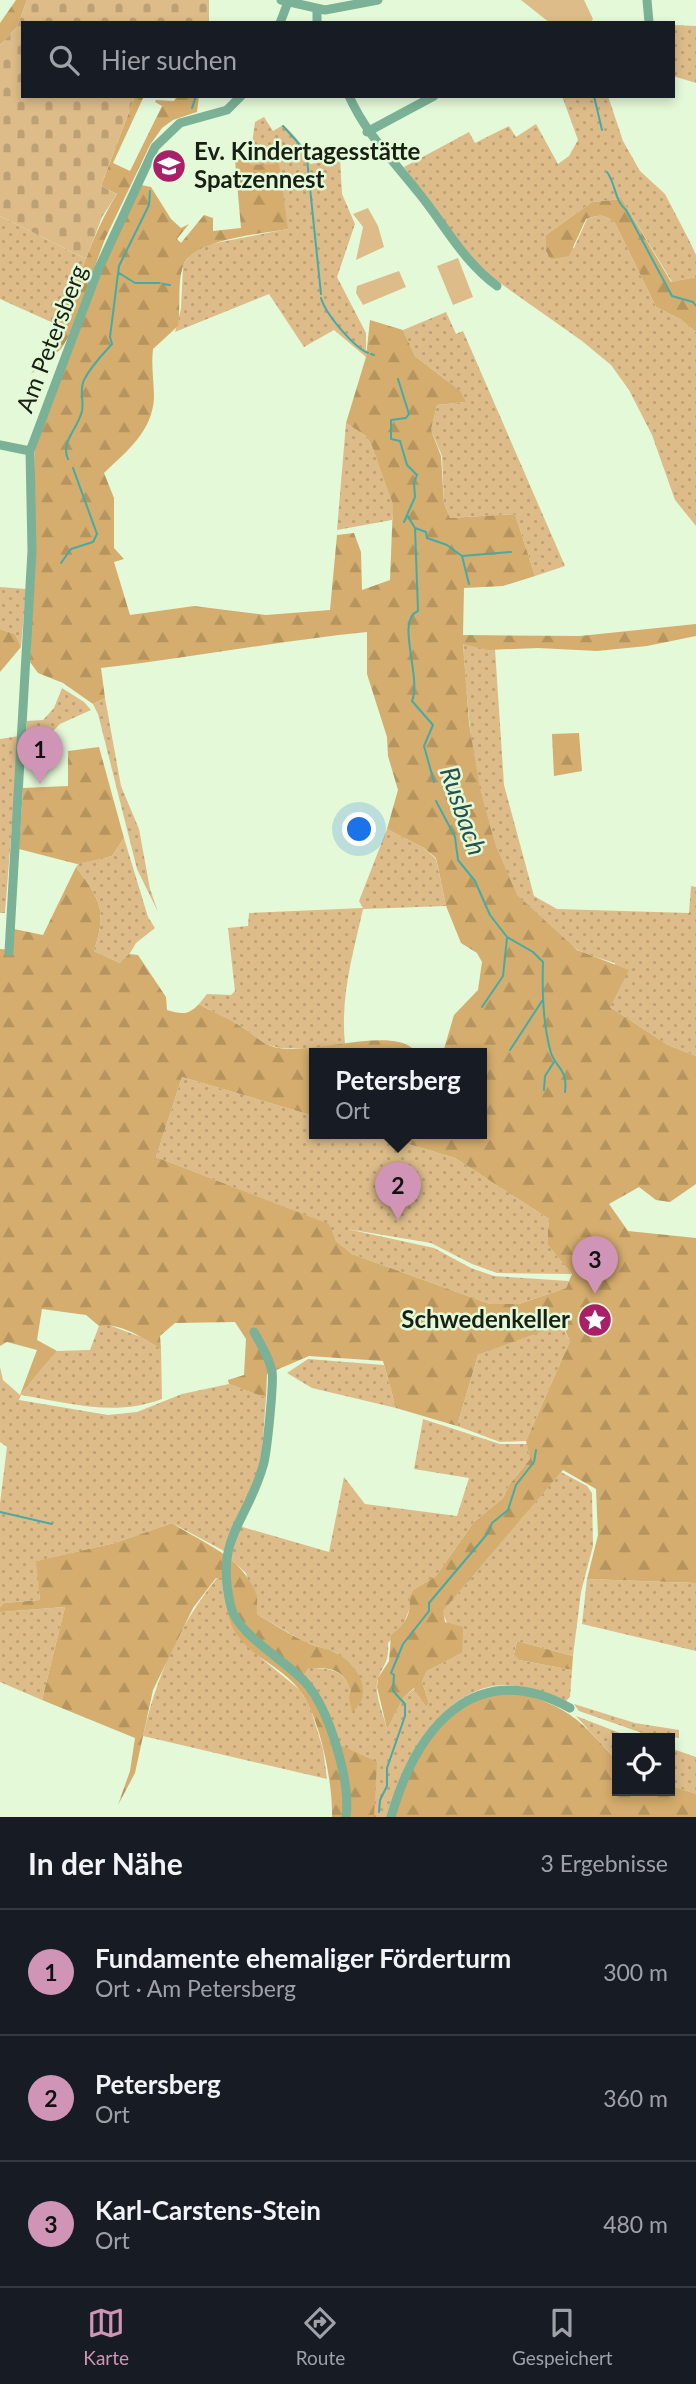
<!DOCTYPE html>
<html lang="de">
<head>
<meta charset="utf-8">
<style>
	:root { --surface:#171b24; --page:#242831; --text:#f1f3f6; --muted:#9ea1a6; --line:#363941; --accent:#d094b6 }
	body { margin:0; font-family:Lato,sans-serif; background:var(--page); color:var(--text) }
	.controls { position:absolute; right:21px; bottom:21px; display:grid; overflow:hidden; border-radius:0px; box-shadow:0 4px 10px #0003 }
	.controls button { width:63px; height:63px; display:grid; place-items:center; padding:0; border:0; border-bottom:2px solid var(--line); background:var(--surface); color:var(--text); font:35px sans-serif }
	.you { position:absolute; left:360px; top:830px; width:24px; height:24px; margin:-18px; border:5px solid #fff; border-radius:50%; background:#1a73e8; box-shadow:0 0 0 10px #1a73e833 }
	.badge { display:grid; place-items:center; width:46px; height:46px; border-radius:50%; background:var(--accent); color:#111; font-size:23px; font-weight:700 }
	.pin { position:absolute; translate:-50% -58px; filter:drop-shadow(0 2px 4px #0008) }
	.pin::after { content:''; position:absolute; top:37px; width:24px; height:21px; background:inherit; clip-path:polygon(0 0,100% 0,50% 100%) }
	.popup { position:absolute; left:309px; top:1048px; width:178px; height:91px; box-sizing:border-box; display:grid; place-content:center; border-radius:0px; background:var(--surface); filter:drop-shadow(0 2px 5px #0005); font-size:23px; white-space:nowrap; color:var(--muted) }
	.popup b { font-size:26px; color:var(--text) }
	.popup::after { content:''; position:absolute; left:50%; top:100%; margin-left:-14px; border:14px solid transparent; border-top-color:var(--surface) }
	.list { margin:0; padding:0; list-style:none }
	h2 { display:flex; justify-content:space-between; align-items:center; height:91px; margin:0; padding:0 28px; font-size:30px }
	h2 small { font-size:23px; font-weight:400; color:var(--muted) }
	.list li { display:grid; grid-template-columns:46px 1fr auto; gap:21px; align-items:center; box-sizing:border-box; height:126px; padding:0 28px; border-top:2px solid var(--line) }
	.list b { display:block; font-size:26px; white-space:nowrap }
	.list p { margin:0; font-size:23px; white-space:nowrap; color:var(--muted) }
	.list em { font-size:23px; font-style:normal; color:var(--muted) }
	.icon { flex:none; width:38px; height:38px; fill:none; stroke:currentColor; stroke-width:2; stroke-linecap:round; stroke-linejoin:round }
	.map { position:relative; flex:none; width:696px; height:1817px; overflow:hidden }
	.search { position:absolute; background:var(--surface); box-shadow:0 4px 10px #0003; left:21px; right:21px; top:21px; height:77px; display:flex; align-items:center; gap:18px; box-sizing:border-box; padding:0 24px; border-radius:0px; color:var(--muted); font-size:26px }
	.sheet { height:469px; background:var(--surface) }
	nav { display:flex; justify-content:space-around; align-items:center; box-sizing:border-box; height:98px; border-top:2px solid var(--line); background:var(--surface); font-size:19px; color:var(--muted) }
	nav a { display:grid; justify-items:center; gap:4px }
	nav .on { color:var(--accent) }
	.map>svg:first-child { display:block }
</style>
</head>
<body>
<div class="map">
<svg width="696" height="1817" viewBox="0 0 696 1817">
	<defs>
		<pattern id="grass-dots" width="8" height="8" patternUnits="userSpaceOnUse" patternTransform="scale(1.75)"><rect width="8" height="8" fill="#ddbc89"/><path d="M2 2h.1M6 6h.1" fill="none" stroke="#bda175" stroke-width="1.8" stroke-linecap="round"/></pattern>
		<pattern id="forest-firs" width="22" height="20" patternUnits="userSpaceOnUse" patternTransform="scale(1.75)"><rect width="22" height="20" fill="#d5ad6e"/><path d="M5 1l3.5 6h-7zM16 11l3.5 6h-7z" fill="#b6945e"/></pattern>
		<pattern id="cemetery-stones" width="16" height="16" patternUnits="userSpaceOnUse" patternTransform="scale(1.75)"><rect width="16" height="16" fill="#ddbc89"/><path d="M2 7V4a2 2 0 0 1 4 0v3zM10 15v-3a2 2 0 0 1 4 0v3z" fill="#bda175"/></pattern>
	</defs>
	<rect width="100%" height="100%" fill="#e4f9d8"/>
	<!-- grass -->
	<path fill="url(#grass-dots)" d="M673,25L696,26V83L673,76Z
		M562,96H608L623,141L640,171L665,194L690,242L696,255V277L672,282L622,199L592,202L546,235L574,248L587,219C599,214 606,214 615,223L656,307L680,319L696,332V526L675,500L652,435L629,390L611,365L582,341L476,266L404,167L469,132L475,143L509,126L516,137L536,124L558,164L569,156L578,140Z
		M264,117L273,131L283,125C295,134 306,150 310,164L340,159L342,194L355,224L337,277L366,333V357L334,330L304,347L269,294L175,332L181,309L183,265L191,253L205,245L288,229L249,165L255,122Z
		M0,216L86,259L60,326L0,299Z
		M446,312L456,334L463,331L565,566L535,576L515,514L450,518L444,503L442,456L431,430L437,405L465,402L446,380L415,356L403,330Z
		M346,423L366,436L372,446L394,504L392,520L337,530Z
		M0,587L26,589L21,647L15,634L0,629Z
		M463,643L495,649L504,785L534,896L557,909L689,913L691,886L696,887V1056L668,1045L610,1007L615,963C603,959 591,956 580,951C564,943 525,909 516,894C474,819 469,726 463,643Z
		M62,688L84,702L91,710L60,724L42,742L25,749L27,721L43,720L54,708Z
		M105,698L121,786L139,829L150,889L158,912L137,869L98,714L93,704Z
		M19,736L5,913H0V739Z
		M387,829L424,848L436,859L446,906L363,909C353,954 340,997 345,1044L319,1049L279,1048L266,1044L241,1026L199,1004L207,994L231,995L235,991L228,928L248,926L249,913L363,908L359,901Z
		M124,838L148,917L155,928L136,943L126,960L120,963L94,951C107,910 101,901 76,867L80,862L112,856Z
		M182,1077L314,1116V1134H375L455,1158L549,1219L547,1244L572,1274L497,1273L472,1264L431,1243L347,1229L434,1248L471,1268L494,1276L569,1281L566,1288L519,1304H490L352,1254L336,1241L328,1224L156,1157Z
		M106,1324L141,1337L161,1349L162,1399C115,1417 69,1403 21,1395L19,1400L108,1415L137,1412L182,1394L229,1384L266,1398L261,1466L224,1551L172,1523L115,1543L37,1561L40,1600L4,1603L0,1607V1503L7,1447L0,1442V1367L3,1380L20,1395L57,1351L90,1350L99,1326Z
		M561,1324L570,1341L526,1441L500,1442L457,1426L478,1355Z
		M308,1359L384,1365L396,1408L312,1388L287,1373Z
		M423,1419L500,1444H527L530,1459L509,1485L503,1498L474,1522L436,1576L413,1590L409,1597L411,1605L402,1628L388,1643C389,1664 384,1662 378,1679C373,1692 384,1715 387,1729L404,1697L415,1688L426,1707L429,1703L422,1682L427,1671L462,1653L442,1612L561,1472L587,1486L592,1493L593,1546L581,1592L573,1656L517,1641L514,1653L519,1660L572,1670L570,1697L566,1701C547,1694 523,1684 502,1685C440,1689 401,1764 387,1817H374L304,1675L309,1668C345,1668 345,1676 359,1707L337,1653L305,1642L258,1615L246,1573L229,1558L239,1526L329,1552L344,1477L365,1504L457,1516L469,1478L414,1469Z
		M217,1578H225L261,1658L300,1690L310,1707L323,1749L327,1779L143,1736C156,1678 179,1625 217,1578Z
		M587,1579L696,1583V1651L582,1624Z
		M65,1607L42,1700L0,1682V1612Z
		M574,1704L635,1723L679,1730V1738L642,1733L579,1711Z
		M576,1716L633,1738H617V1761Z
		M670,1748L696,1757V1794L670,1785Z"/>
	<!-- forest -->
	<path fill="url(#forest-firs)" d="M16,0H27L17,27L0,45V23Z
		M135,96H144L113,163L130,171L162,106L155,102L156,100L174,101L177,96H199L197,112L173,120L162,128L150,145L105,239L69,336L61,349L31,374C72,320 81,251 117,194L101,186Z
		M250,158L249,165L279,164L288,229C263,234 191,239 183,266C177,284 181,307 178,326L153,349C151,365 154,382 154,398C152,432 127,451 104,473L114,498V548L124,559L114,562L130,615L194,606L266,615L330,610L337,535L354,533L361,552L362,590L390,580L393,504L372,446L366,436L346,423L366,357L370,320L403,330L415,356L460,391L466,402L437,405L431,430L441,456L444,503L450,518L515,514L535,576L503,586L464,588L463,635L580,636L696,624V636L647,646L597,651L538,648L488,650L463,644L469,723L480,789L495,844L517,895L577,950L629,970L610,1007L668,1045L696,1056V1184L670,1202L656,1200L639,1187L609,1204L628,1231L696,1238V1583L587,1579L598,1535L596,1489L563,1470L443,1611L445,1622L463,1627L462,1653L427,1671L422,1682L429,1703L426,1707L414,1688L404,1697L387,1729L377,1687L378,1678L389,1661L391,1635C403,1627 413,1613 409,1597L413,1590L436,1576L474,1522L503,1498L509,1485L530,1459L526,1441L570,1341L562,1324L478,1355L457,1426L396,1408L383,1361L309,1356L267,1374L266,1398L229,1384L228,1380L244,1375L246,1339L235,1322L175,1323L160,1336L161,1349C145,1339 118,1321 99,1326L86,1315L42,1309L37,1340L57,1351L20,1395L37,1350L7,1342L0,1346V949L12,950L14,929L43,935L76,867C101,901 107,910 94,951L120,963L129,954L138,955L166,997L167,1010C181,1014 188,1016 199,1004C213,1012 228,1018 242,1027C254,1034 264,1046 279,1048C315,1054 388,1028 412,1048V1054H314V1116L182,1077L156,1157L329,1224L336,1241L352,1254L490,1304H519L566,1288L572,1274L547,1244L549,1219L455,1158L375,1134H482V1054H438L444,1049L454,1015L478,990L482,962L477,953L461,943L446,906L436,858L424,848L387,829L398,790L388,756L387,737L367,674V632C278,641 190,658 101,668L105,698L93,704L63,683L38,673L30,662L35,447L116,234L141,185L151,187L171,219L181,228L189,224L177,239L181,243L204,215L213,218V231L241,228L235,160Z
		M622,199L671,282L696,277V332L680,319L656,307L615,223C606,214 599,214 586,219L569,256L551,259L546,251V235L592,202Z
		M0,629L15,634L21,647L0,672Z
		M579,733L582,771L554,776L552,734Z
		M99,747L124,838L112,856L77,864L19,849L23,788L68,786V751Z
		M172,1523C204,1544 240,1555 256,1593C259,1601 255,1607 258,1615C274,1624 290,1635 306,1642C316,1647 328,1648 338,1654C358,1666 375,1694 352,1712L349,1697L351,1690C342,1668 331,1668 309,1668L304,1675L319,1695L338,1744L377,1762L374,1817H332C333,1784 320,1714 298,1688C277,1663 241,1653 230,1621C226,1608 226,1592 225,1578H216L193,1608L153,1690L135,1773L118,1805L130,1771L135,1738L42,1700L65,1607L0,1612V1607L4,1603L40,1600L36,1561L115,1543Z
		M517,1641L573,1656L572,1670L519,1660L514,1654Z
		M516,1692C571,1708 580,1720 617,1761V1791H670V1785L696,1794V1817H394C407,1772 433,1718 478,1699C489,1694 504,1694 516,1692Z"/>
	<!-- cemetery -->
	<path fill="url(#cemetery-stones)" d="M27,0H209V23H23V96H135L101,186L117,194L102,217L86,259L0,216V45L17,27Z"/>
	<!-- park -->
	<path fill="#ddbc89" d="M521,0H584L593,19L590,23H550Z
		M368,208L378,226L384,247L356,260L363,227L353,214Z
		M458,258L473,297L453,305L437,266Z
		M399,271L406,287L363,305L356,293L357,286Z"/>
	<g fill="none" stroke-linecap="round" stroke-linejoin="round">
		<!-- stream -->
		<path stroke="#46aba5" stroke-width="2" d="M594,96L602,130
			M192,108L196,96
			M283,126L302,147L307,159L321,294
			M607,172C616,184 614,200 626,210L672,296L693,302L696,306
			M119,273L135,283H160
			M163,284L170,285
			M321,298C326,315 354,347 368,353
			M371,354L374,355
			M398,379L409,414L406,418L391,420V439L400,441L407,465L417,475L414,483L415,497L407,515L415,528L418,611C395,620 422,676 412,701L433,725L424,746L434,782
			M68,459C60,442 78,429 82,411C84,400 79,390 84,380C91,366 103,354 112,344L110,337L119,266L149,205L150,191
			M404,522L407,515
			M415,528L426,532L427,538L447,545L462,556L511,552
			M462,556L469,584
			M61,563L71,549L93,542L97,534L73,468
			M436,801L455,837L458,860L475,881L490,915L507,937L533,952L543,962C542,991 543,1025 551,1053C556,1068 568,1069 565,1092
			M482,1007L503,976L507,938
			M510,1050L542,1001
			M544,1090L545,1076L554,1062
			M0,1512L52,1524
			M379,1812L380,1800L387,1786V1768L405,1716V1704L393,1691L394,1675L391,1673L403,1644L429,1611V1603L488,1533L492,1523L508,1510L516,1485L534,1462L536,1450"/>
		<!-- minor -->
		<path stroke="#7bb196" stroke-width="9" d="M281,0L325,10L378,0
			M647,0L649,22
			M317,10V23
			M280,23L288,2
			M349,96C366,134 393,160 418,192C445,225 462,260 497,286
			M367,132L434,96
			M0,445L30,451
			M9,952L32,551L30,451L98,270L155,147L180,123L227,110L241,96
			M254,1332C261,1345 269,1357 272,1371C274,1381 267,1454 263,1466C246,1525 214,1537 231,1607C238,1635 285,1660 305,1682C329,1708 351,1782 346,1817
			M391,1817C416,1730 473,1655 570,1708"/>
	</g>
	<!-- icons -->
	<defs>
		<g id="school-disc" transform="scale(1.75)"><circle r="9.5" fill="#a72068" stroke="#e4f9d8"/><path d="M0-5L7-2L0 1L-7-2ZM-4 1L0 2.5L4 1V4Q0 6-4 4Z" fill="#fff"/></g>
		<g id="sight-disc" transform="scale(1.75)"><circle r="9.5" fill="#a72068" stroke="#e4f9d8"/><path d="M0-6L1.8-2.2L6-1.7L2.9 1.2L3.7 5.4L0 3.3L-3.7 5.4L-2.9 1.2L-6-1.7L-1.8-2.2Z" fill="#fff"/></g>
	</defs>
	<g fill-rule="evenodd">
		<use href="#school-disc" x="169" y="166"/>
		<use href="#sight-disc" x="595" y="1320"/>
	</g>
	<g text-anchor="middle" stroke-width="5" stroke-linejoin="round" paint-order="stroke">
		<!-- poi labels -->
		<g font-size="24" font-weight="bold" fill="#181f13" stroke="#e4f9d8" text-anchor="start">
			<text x="194" y="160">Ev. Kindertagesstätte<tspan x="194" dy="28">Spatzennest</tspan></text>
			<text x="570" y="1328" text-anchor="end">Schwedenkeller</text>
		</g>
		<!-- street labels -->
		<g font-size="24" fill="#181f13" stroke="#e4f9d8">
			<text transform="translate(52 339) rotate(-69)" y="8">Am Petersberg</text>
		</g>
		<!-- water labels -->
		<g font-size="26" font-style="italic" fill="#24504e" stroke="#e4f9d8">
			<text transform="translate(463 811) rotate(71)" y="9">Rusbach</text>
		</g>
	</g>
</svg>
<div class="controls">
<button><svg class="icon" aria-label="locate" viewBox="0 0 24 24"><circle cx="12" cy="12" r="6"/><path d="M12 2v4M12 18v4M2 12h4M18 12h4"/></svg></button>
</div>
<div class="you"></div>
<div class="pin badge" style="left:40px;top:784px">1</div>
<div class="pin badge" style="left:398px;top:1220px">2</div>
<div class="popup"><b>Petersberg</b>Ort</div>
<div class="pin badge" style="left:595px;top:1294px">3</div>
<div class="search"><svg class="icon" aria-label="search" viewBox="0 0 24 24"><circle cx="10" cy="10" r="6"/><path d="M15 15l6 6"/></svg>Hier suchen</div>
</div>
<section class="sheet">
<h2>In der Nähe<small>3 Ergebnisse</small></h2>
<ul class="list">
<li><span class="badge">1</span><div><b>Fundamente ehemaliger Förderturm</b><p>Ort · Am Petersberg</p></div><em>300 m</em></li>
<li><span class="badge">2</span><div><b>Petersberg</b><p>Ort</p></div><em>360 m</em></li>
<li><span class="badge">3</span><div><b>Karl-Carstens-Stein</b><p>Ort</p></div><em>480 m</em></li>
</ul>
</section>
<nav>
<a class="on"><svg class="icon" aria-label="map" viewBox="0 0 24 24"><path d="M3 6l6-2 6 2 6-2v14l-6 2-6-2-6 2zM9 4v14M15 6v14"/></svg>Karte</a>
<a><svg class="icon" aria-label="directions" viewBox="0 0 24 24"><path d="M12 3l9 9-9 9-9-9zM9 14v-3h6M13 9l2 2-2 2"/></svg>Route</a>
<a><svg class="icon" aria-label="saved" viewBox="0 0 24 24"><path d="M7 4h10v16l-5-4-5 4z"/></svg>Gespeichert</a>
</nav>
</body>
</html>
